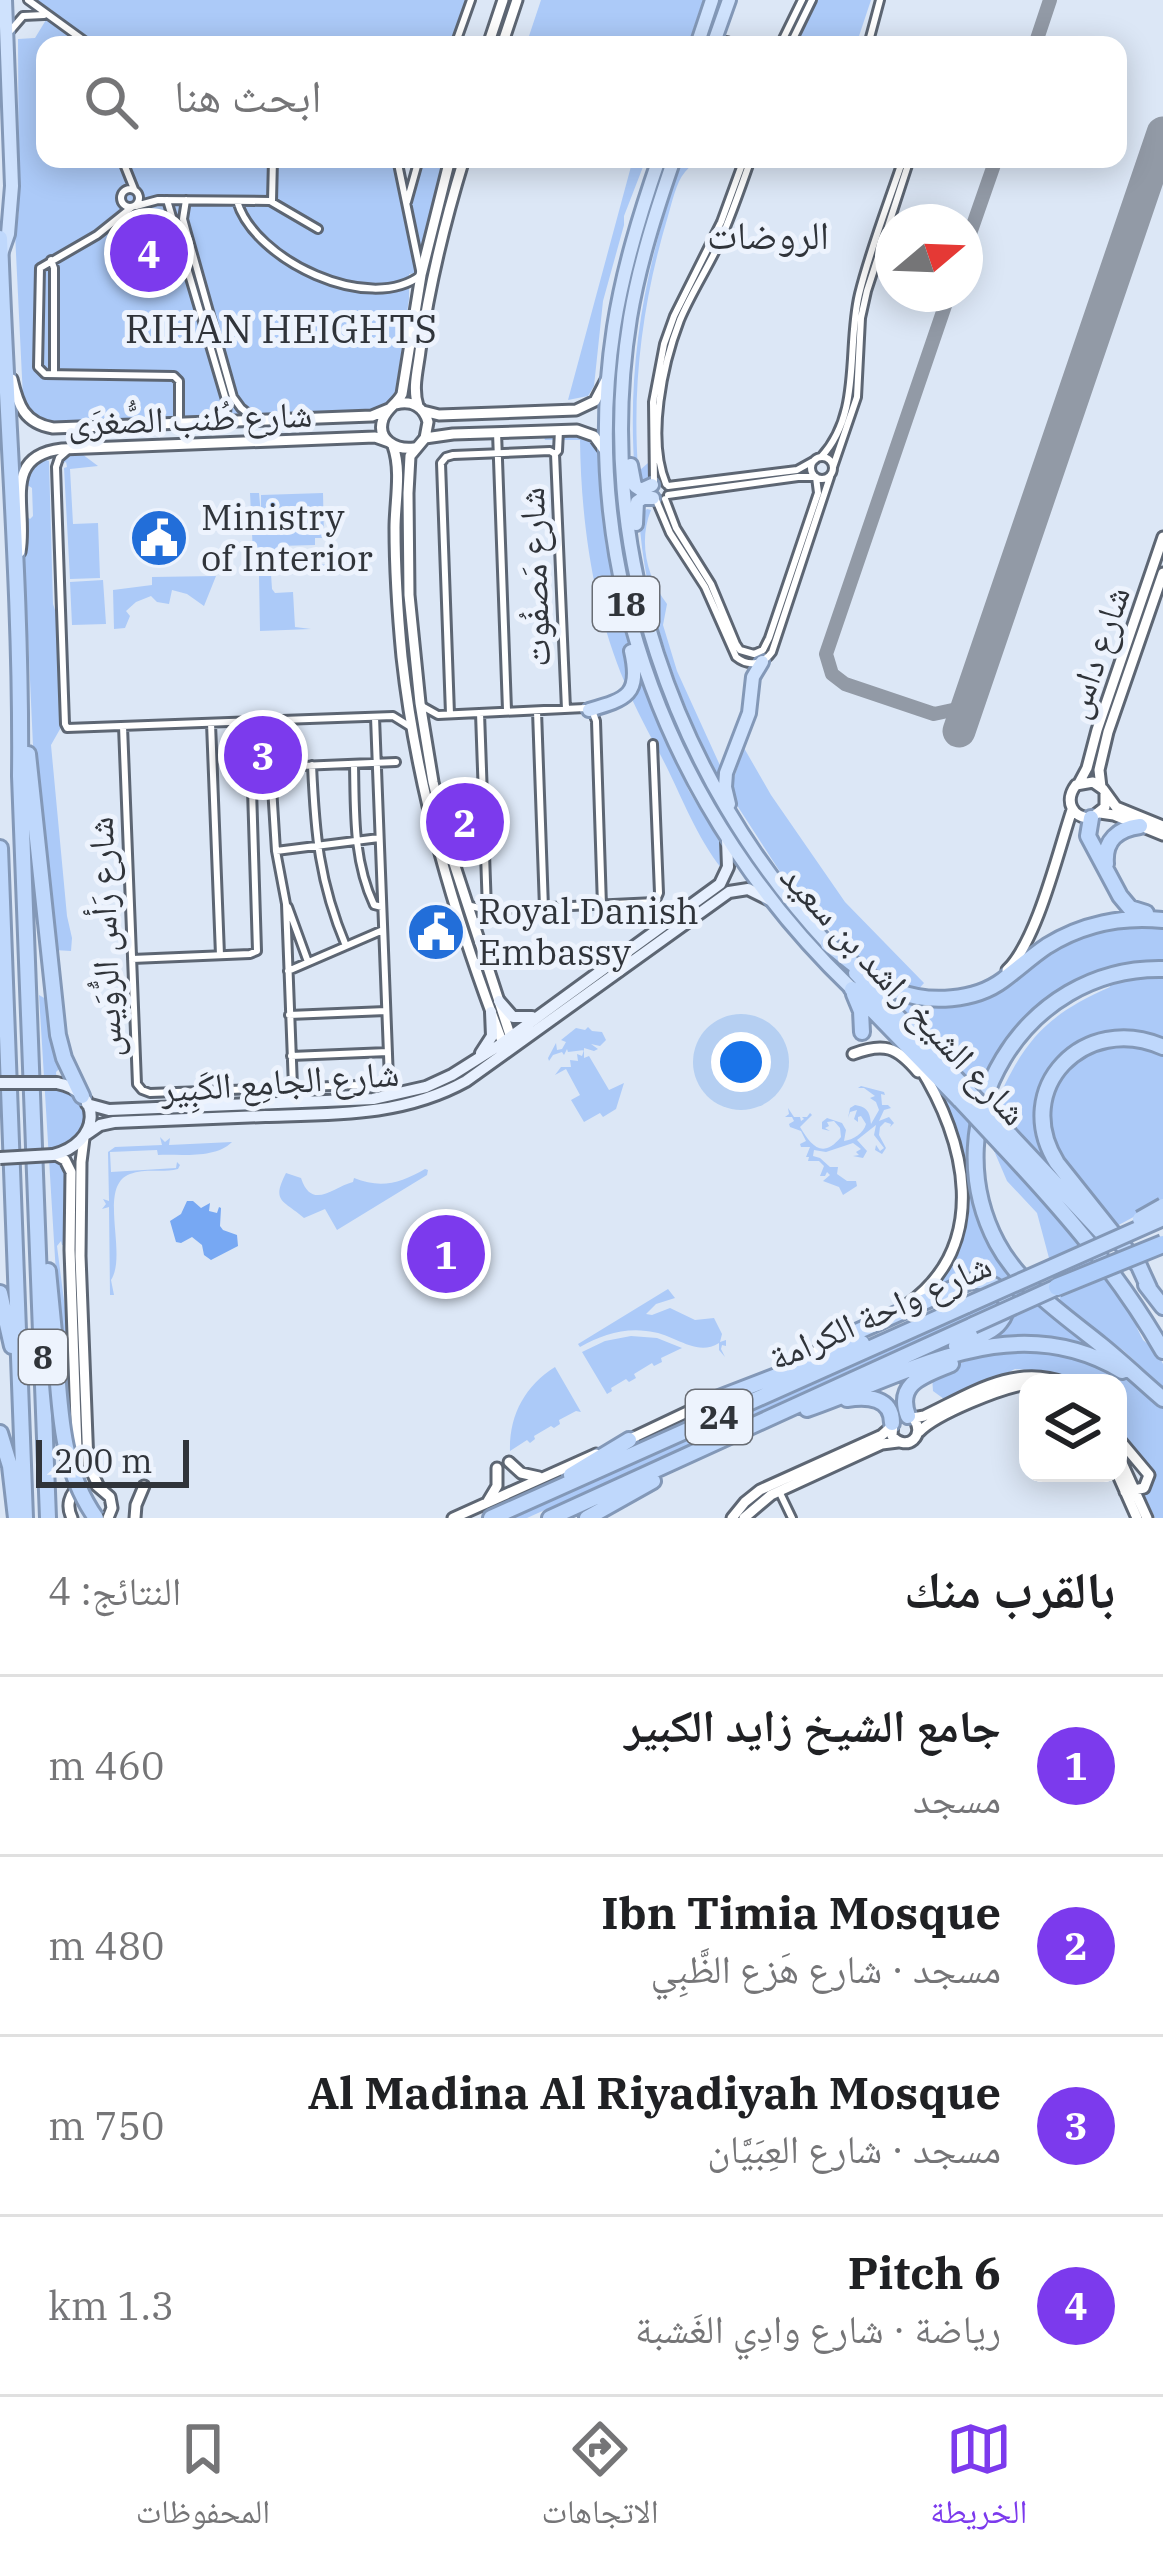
<!DOCTYPE html>
<html lang="ar">
<head>
<meta charset="utf-8">
<style>
	:root { --surface:#fff; --page:#f2f2f2; --text:#202124; --muted:#757577; --line:#e0e0e0; --accent:#7c3aed }
	body { margin:0; font-family:"IBM Plex Serif","Noto Naskh Arabic",serif; background:var(--page); color:var(--text); direction:rtl }
	.controls { position:absolute; right:36px; bottom:36px; display:grid; overflow:hidden; border-radius:24px; box-shadow:0 6px 30px #0003 }
	.controls button { width:108px; height:108px; display:grid; place-items:center; padding:0; border:0; border-bottom:3px solid var(--line); background:var(--surface); color:var(--text); font:60px sans-serif }
	.compass { position:absolute; left:875px; top:204px; width:108px; height:108px; border-radius:50%; background:var(--surface); box-shadow:0 6px 30px #0003; rotate:71deg }
	.scale { position:absolute; left:36px; bottom:30px; width:153px; box-sizing:border-box; padding-left:12px; border:6px solid #30343a; border-top:0; font-size:33px; line-height:42px; white-space:nowrap; color:#30343a; -webkit-text-stroke:9px #edf3fd; paint-order:stroke }
	.you { position:absolute; left:741px; top:1062px; width:42px; height:42px; margin:-30px; border:9px solid #fff; border-radius:50%; background:#1a73e8; box-shadow:0 0 0 18px #1a73e833 }
	.badge { display:grid; place-items:center; width:78px; height:78px; border-radius:50%; background:var(--accent); color:#fff; font-size:39px; font-weight:700 }
	.pin { position:absolute; translate:-50% -50%; border:6px solid #fff; box-shadow:0 3px 12px #0006 }
	.list { margin:0; padding:0; list-style:none }
	h2 { display:flex; justify-content:space-between; align-items:center; height:156px; margin:0; padding:0 48px; font-size:51px }
	h2 small { font-size:39px; font-weight:400; color:var(--muted) }
	.list li { display:grid; grid-template-columns:78px 1fr auto; gap:36px; align-items:center; box-sizing:border-box; height:180px; padding:0 48px; border-top:3px solid var(--line) }
	.list b { display:block; font-size:45px; white-space:nowrap }
	.list p { margin:0; font-size:39px; white-space:nowrap; color:var(--muted) }
	.list em { font-size:39px; font-style:normal; color:var(--muted) }
	.icon { flex:none; width:66px; height:66px; fill:none; stroke:currentColor; stroke-width:2; stroke-linecap:round; stroke-linejoin:round }
	.map { position:relative; flex:none; width:1163px; height:1518px; overflow:hidden; direction:ltr }
	.search { position:absolute; background:var(--surface); box-shadow:0 6px 30px #0003; left:36px; right:36px; top:36px; height:132px; display:flex; align-items:center; gap:30px; box-sizing:border-box; padding:0 42px; border-radius:24px; color:var(--muted); font-size:45px }
	.sheet { height:876px; background:var(--surface) }
	nav { display:flex; justify-content:space-around; align-items:center; box-sizing:border-box; height:168px; border-top:3px solid var(--line); background:var(--surface); font-size:33px; color:var(--muted) }
	nav a { display:grid; justify-items:center; gap:6px }
	nav .on { color:var(--accent) }
	.map>svg:first-child { display:block }
</style>
</head>
<body>
<div class="map">
<svg width="1163" height="1518" viewBox="0 0 1163 1518">
	<rect width="100%" height="100%" fill="#dce7f6"/>
	<!-- green -->
	<path fill="#accaf8" d="M37,0H467L452,45H45V159H392L416,273L409,274V299L395,395L385,406L376,411L268,416L246,409L242,413L248,417L227,418L229,413L224,411L216,418L189,419L183,415V406H176L175,415L167,420L50,424L41,423L20,402L23,398L15,233L19,212L18,39L35,38L52,10Z
		M541,0H703L688,45H526Z
		M818,0H871L856,45H795L801,26Z
		M423,159H447L421,253L410,198Z
		M633,159H646L624,216V225L603,301L594,386L588,396L568,400Z
		M683,159H698C694,164 689,167 685,172C676,182 672,203 668,216C643,299 632,382 638,469L640,470L648,463L649,476L643,481L635,476C626,365 645,263 683,159Z
		M506,434L580,436L592,440L598,448L606,547L632,649L659,726L689,791L722,846L726,856L722,869C695,835 681,794 661,756C649,733 635,708 625,683C593,608 581,521 580,440H545L544,437H507L501,440Z
		M82,454L98,466L70,469L73,524L98,523L100,578L70,579L64,468L67,467L66,462L61,464L66,455Z
		M42,458L49,461L53,604L59,622L64,722L51,745L67,916L72,938L71,951L54,950L33,746L23,525L26,516L30,519L33,516L32,488L29,486L25,489C26,473 30,468 42,458Z
		M250,493H259L261,515V495L323,493L324,538H315V545L278,546V553H253Z
		M647,509L651,510C638,542 647,578 667,604L663,625L677,671L723,772L722,783C678,700 645,610 639,516Z
		M260,559H278L279,566L340,564L341,571L271,574L272,589L275,593L293,592L295,627L311,629L260,631L259,575L253,574L256,563Z
		M216,576L204,606L187,594L172,590L169,604L157,602L151,596L136,602L126,611L130,616L125,628L114,629L113,590L152,585V577Z
		M103,580L106,624L72,625L70,582Z
		M744,748L771,795L845,902L924,983L916,992L880,978L854,958L786,881L729,793Z
		M1163,925V963L1124,967L1050,1001L982,1095L885,991L948,1003L1061,944L1110,927Z
		M1163,973V1042C1127,1033 1125,1036 1091,1049C1080,1053 1065,1057 1056,1064C1022,1092 1037,1137 1054,1168L994,1108C1023,1042 1044,1016 1110,987V983Z
		M39,995L46,999L59,1069L56,1072L57,1084C92,1096 94,1131 60,1146L58,1158L66,1168V1245H62L61,1241L57,1246L67,1324L70,1328L76,1462L66,1438Z
		M588,1027L592,1031L602,1032L606,1040L600,1046L591,1044L598,1049L594,1051L584,1048V1058L589,1056L609,1090L624,1083L616,1109L603,1117L600,1113L584,1122L571,1100L580,1095L566,1069L555,1075L561,1067H571L570,1060L578,1061L577,1054L582,1056L584,1050L568,1052L567,1049L564,1055L562,1052L553,1055L549,1061L548,1058L556,1043L557,1050L562,1049L566,1042L561,1040L576,1028L585,1030Z
		M1119,1042L1163,1051V1201L1115,1227L1054,1151L1046,1124L1052,1088L1078,1056Z
		M934,1081L975,1125L973,1147L997,1247L1111,1358C1051,1335 1036,1328 972,1343L1002,1329L1006,1285C982,1264 956,1283 931,1294L929,1292C970,1249 977,1188 957,1133C951,1115 942,1098 934,1081Z
		M861,1086L884,1092L885,1095L881,1094L882,1105H888L891,1108L884,1110L879,1121L889,1117L894,1123L890,1127L891,1124L885,1122L880,1127L879,1135L886,1148L882,1154L875,1150L876,1145L880,1151L884,1148L874,1135L876,1125L857,1140L867,1151L863,1158L853,1156L859,1155L856,1152L861,1149L853,1143L826,1152L814,1150L813,1156L820,1158L830,1167H838L837,1174L847,1181H856L857,1186L843,1195L839,1187L823,1181L830,1175L827,1172L825,1176H820L824,1166L819,1161H808L809,1157H806L810,1147H801L800,1144L806,1141L801,1131L790,1127L789,1124L794,1121L792,1117H785L789,1114L788,1108L794,1117H800L801,1121L804,1119L802,1117H807L810,1113L812,1115L800,1127C811,1145 822,1160 841,1137L840,1128L834,1121L827,1122L829,1126L825,1128L830,1131L822,1129V1122L827,1118L842,1123L846,1130L844,1141C853,1140 864,1133 866,1124L861,1116L858,1117V1122L854,1119L857,1110L850,1112L848,1118L850,1108L855,1105C868,1107 870,1113 871,1124L879,1110L876,1102L870,1098L875,1096L864,1088H858Z
		M160,1137L165,1142L170,1138L169,1145L232,1142C215,1159 182,1154 158,1155L157,1150L110,1152L111,1172L176,1168L177,1162L180,1165L178,1169C163,1173 145,1168 130,1174C97,1186 128,1254 111,1280L114,1295H110L109,1207L102,1209L106,1204L103,1199L109,1201L108,1152L115,1147L162,1145Z
		M989,1139L1091,1253L1133,1310L1137,1328L1143,1340L1157,1352L1163,1364V1387L1124,1351L1061,1303L1037,1213L1007,1181Z
		M425,1169L428,1170L427,1175L337,1230L325,1209L304,1218C283,1200 271,1202 286,1173L301,1178C312,1211 333,1187 353,1182L354,1178C381,1189 401,1183 425,1169Z
		M668,1289L675,1298L656,1304L646,1314L652,1315L670,1308L695,1320L714,1318L722,1334L720,1342L726,1340V1346L722,1345L721,1349L725,1357L719,1350V1343C695,1358 675,1333 646,1331C622,1328 600,1336 580,1347L578,1344Z
		M1002,1293L1004,1302L527,1518H499Z
		M631,1336L657,1338L682,1348L661,1358L662,1362L654,1366L652,1363L634,1374L636,1378L629,1382L626,1379L611,1388L612,1391L607,1394L582,1352L605,1341Z
		M1028,1348C1089,1358 1115,1366 1163,1405V1518H1155L1143,1492L1154,1479L1152,1472L1118,1431V1383H1079L1053,1372L1015,1369L970,1391L944,1399L933,1391C933,1388 932,1384 933,1381C942,1362 1008,1350 1028,1348Z
		M555,1367L581,1412L576,1411L559,1420L560,1424L554,1428L551,1426L534,1436L535,1439L530,1443L527,1440L510,1451C509,1415 525,1386 555,1367Z"/>
	<!-- water -->
	<path fill="#77a8f3" d="M187,1201H193L201,1208L210,1203L209,1211L217,1213L219,1207L221,1208L220,1226L223,1230L237,1235L238,1246L211,1260L204,1255L202,1245L192,1237L181,1243L176,1242L170,1221L181,1214Z"/>
	<g fill="none" stroke-linecap="round" stroke-linejoin="round">
		<!-- taxiway -->
		<path stroke="#929aa6" stroke-width="14" d="M1035,45L1050,0
			M965,248L996,159
			M949,294L826,654L832,674L845,684L934,714L957,709L973,692"/>
		<!-- runway -->
		<path stroke="#929aa6" stroke-width="33" d="M959,731L1163,133"/>
		<!-- minor casing -->
		<g stroke="#5d6673" stroke-width="12">
			<path id="minor" d="M28,0L90,45
				M11,30L23,16L44,15
				M455,45L471,0
				M723,45L727,41L736,45
				M780,45L802,0
				M790,45L812,0
				M868,45L880,0
				M122,159L134,189
				M121 198a9 9 0 1 1 18 0a9 9 0 1 1-18 0Z
				M167,200L227,403L226,414L221,420
				M186,200L183,219L233,397L241,408L255,419
				M237,201C254,260 369,315 421,275L397,159
				M272,201L273,159
				M407,202L419,159
				M136,206L158,200L270,201L318,229
				M132,207L97,235L40,268L38,367L45,374L174,376L179,381V422
				M51,260L54,268V374
				M497,432L507,710
				M68,450L59,458L56,467L65,724L67,728L393,716L409,726
				M555,454L566,709
				M555,454L558,451L559,430
				M811 468a11 11 0 1 1 22 0a11 11 0 1 1-22 0Z
				M821,457C862,413 846,348 859,294C870,249 888,204 903,159
				M833,467L857,397L861,318L867,291L910,159
				M654,483L653,402L664,344L674,316L721,222L744,159
				M666,484C647,438 663,364 680,320C691,294 706,271 718,246C731,217 741,188 751,159
				M668,486L797,470L815,460
				M668,495L798,477H816
				M665,499L676,528L711,584L736,644L740,650L754,654L763,650L769,638L818,493L816,477
				M656,500L670,533L705,587L736,657C748,667 763,665 772,652L830,477
				M422,706L438,715L585,708L593,713L596,721L602,906
				M537,711L544,908
				M480,713L487,910
				M450,714L441,463L446,457L453,455L550,451L555,454
				M211,723L220,955
				M123,726L137,1084L142,1090L150,1093L385,1084L389,1080L375,717
				M354,764C355,812 353,860 374,905L382,907
				M312,765C315,833 319,882 346,946
				M300,766L396,762
				M272,787L276,851L286,904L293,1087
				M276,851L379,838
				M471,906L487,910L655,902L659,893L653,744
				M288,907L308,962
				M132,959L250,954L257,951L252,789
				M288,971L383,930
				M289,1015L386,1011
				M291,1056L388,1052
				M779,1491L792,1518"/>
		</g>
		<!-- tertiary casing -->
		<g stroke="#5d6673" stroke-width="15">
			<path id="tertiary" d="M488,45L503,0
				M502,45L517,0
				M12,379C18,405 24,423 53,428L372,416L389,409
				M396,404C412,400 424,407 428,422L425,438L410,456L408,493L409,595L420,703L433,782L450,851L511,1038
				M418,406C412,388 418,369 420,351C429,286 445,221 464,159
				M423,411L439,415L576,410L595,401L606,380
				M425,438L453,434L577,430L594,436L605,451
				M393,446C402,471 395,502 395,528C395,572 398,615 402,657C417,793 456,922 505,1049
				M414,448C396,450 376,440 383,419C387,408 397,404 402,394L421,275L450,159
				M20,552C28,509 0,456 62,449L375,437L389,442
				M1079,783L1087,768L1097,730L1163,537
				M1101,787L1099,770L1108,732L1163,573
				M1105,794V807L1091,818C1072,818 1064,801 1076,785L1093,782L1103,789L1116,807L1163,826
				M1100,813L1114,815L1163,835
				M1007,970C1037,941 1058,852 1072,810
				M853,1054C884,1042 897,1047 918,1072
				M84,1138L81,1162L80,1256L88,1464L98,1485
				M56,1155L65,1160L71,1172L70,1250L78,1478
				M908,1304C991,1244 966,1140 919,1066
				M780,1368L857,1332
				M907,1415L913,1418L924,1416C969,1395 1014,1363 1065,1383
				M893,1422L892,1436C907,1453 927,1435 913,1418
				M919,1432C936,1414 1003,1387 1028,1384
				M1118,1438L1149,1475L1144,1488L1125,1492
				M628,1440L721,1396
				M1118,1454L1147,1518
				M509,1462L521,1473L539,1477
				M1117,1473L1137,1518
				M96,1485L110,1497L112,1508L108,1518
				M488,1501L497,1486V1468
				M72,1518C66,1506 69,1494 80,1486
				M135,1518L136,1505L144,1486
				M453,1518L596,1454
				M732,1518L745,1502L760,1490L882,1435L890,1428
				M744,1518L771,1495L882,1444L898,1442"/>
		</g>
		<!-- secondary casing -->
		<g stroke="#5d6673" stroke-width="16">
			<path id="secondary" d="M499,1001L513,1017H532
				M481,1053L492,1036L491,1012
				M87,1104L109,1110L373,1099L426,1087L452,1075L498,1046L720,884L728,867L727,840
				M87,1134L100,1125L114,1122C164,1120 214,1118 265,1116C335,1114 403,1116 466,1081L729,892L748,889L772,901
				M53,1155C101,1143 104,1092 57,1083"/>
		</g>
		<!-- primary casing -->
		<g stroke="#8398b7" stroke-width="18">
			<path id="primary" d="M697,45L712,0
				M713,45L729,0
				M659,159C640,214 623,269 614,327C576,575 673,817 852,989
				M674,159C656,211 639,264 630,318C593,546 673,777 828,944
				M1,254L8,234L12,186L5,0
				M631,465L635,486L641,490L652,485
				M636,524L637,502L643,498H653
				M589,710C627,699 641,695 631,651
				M729,804L725,787L726,773L749,713L753,677L762,662"/>
		</g>
		<!-- trunk casing -->
		<g stroke="#8398b7" stroke-width="20">
			<path id="trunk" d="M0,238C6,417 22,596 20,776L48,1518
				M28,754L58,1035L64,1058L82,1096
				M1091,818L1088,836L1120,896L1130,908L1146,913
				M0,848L25,1518
				M1106,864C1104,840 1118,829 1140,826
				M828,944C849,960 871,981 897,991C929,1004 975,1001 1003,980C1018,969 1032,956 1047,946C1082,924 1123,916 1163,920
				M1163,969C1023,966 932,1120 997,1243C1020,1286 1064,1315 1101,1345C1122,1362 1142,1381 1163,1399
				M856,973L968,1091
				M852,989L960,1100
				M854,994L861,1011L862,1032
				M1010,1135L1101,1232
				M1002,1145C1063,1210 1119,1274 1163,1351
				M48,1271L55,1343
				M1146,1285L1163,1307
				M1149,1288L1139,1266L1057,1163C1010,1088 1085,1012 1163,1047
				M0,1293L12,1346
				M852,1334L968,1282C993,1276 1019,1298 1000,1322C991,1334 970,1339 956,1346
				M719,1398L862,1343
				M847,1399C867,1396 892,1397 892,1423
				M807,1409C911,1373 1014,1306 1122,1371
				M908,1416C895,1382 926,1375 951,1364
				M0,1433L10,1466L16,1518
				M571,1475L629,1440
				M491,1518L967,1305
				M550,1518L973,1325
				M587,1518L653,1481"/>
		</g>
		<!-- minor -->
		<use href="#minor" stroke="#fff" stroke-width="6"/>
		<!-- tertiary -->
		<use href="#tertiary" stroke="#fff" stroke-width="9"/>
		<!-- secondary -->
		<use href="#secondary" stroke="#e7f0fe" stroke-width="10"/>
		<!-- primary -->
		<use href="#primary" stroke="#cfe2fd" stroke-width="12"/>
		<!-- trunk -->
		<use href="#trunk" stroke="#bfd8fc" stroke-width="14"/>
		<!-- secondary-bridge casing -->
		<g stroke="#5d6673" stroke-width="16" stroke-linecap="butt">
			<path id="secondary-bridge" d="M0,1083H57
				M0,1158L53,1155"/>
		</g>
		<!-- trunk-bridge casing -->
		<g stroke="#8398b7" stroke-width="20" stroke-linecap="butt">
			<path id="trunk-bridge" d="M968,1091L1010,1135
				M960,1100L1002,1145
				M1140,1219L1163,1206
				M967,1305L1163,1218
				M973,1325L1066,1283
				M55,1343C60,1404 59,1466 96,1518"/>
		</g>
		<!-- motorway-bridge casing -->
		<g stroke="#8398b7" stroke-width="22" stroke-linecap="butt">
			<path id="motorway-bridge" d="M1057,1287L1163,1244"/>
		</g>
		<!-- secondary-bridge -->
		<use href="#secondary-bridge" stroke="#e7f0fe" stroke-width="10"/>
		<!-- trunk-bridge -->
		<use href="#trunk-bridge" stroke="#bfd8fc" stroke-width="14"/>
		<!-- motorway-bridge -->
		<use href="#motorway-bridge" stroke="#afcefb" stroke-width="16"/>
	</g>
	<!-- icons -->
	<defs>
		<g id="civic-disc" transform="scale(3)"><circle r="9.5" fill="#226ed9" stroke="#edf3fd"/><path d="M-.6-6.5H3V-4.5H.6V-3L4-1V1h2V6H-6V1h2V-1L-.6-3ZM-1.2 2.5V6h2.4V2.5Z" fill="#fff"/></g>
	</defs>
	<g fill-rule="evenodd">
		<use href="#civic-disc" x="159" y="538"/>
		<use href="#civic-disc" x="436" y="932"/>
	</g>
	<g text-anchor="middle" stroke-width="10" stroke-linejoin="round" paint-order="stroke">
		<!-- shield labels -->
		<g fill="#edf3fd" stroke="#696d74" stroke-width="3">
			<rect x="593" y="577" width="66" height="54" rx="9"/>
			<rect x="19" y="1330" width="48" height="54" rx="9"/>
			<rect x="686" y="1390" width="66" height="54" rx="9"/>
		</g>
		<g font-size="33" font-weight="bold" fill="#30343a">
			<text x="626" y="616">18</text>
			<text x="43" y="1369">8</text>
			<text x="719" y="1429">24</text>
		</g>
		<!-- street labels -->
		<g font-size="36" fill="#30343a" stroke="#edf3fd">
			<text transform="translate(190 418) rotate(-2)" y="13">شارع طُنب الصُّغرَى</text>
			<text transform="translate(534 577) rotate(-92)" y="13">شارع مَصفُوت</text>
			<text transform="translate(1096 652) rotate(-71)" y="13">شارع داس</text>
			<text transform="translate(104 937) rotate(-92)" y="13">شارع رَأس الرُّوَيس</text>
			<text transform="translate(904 994) rotate(47)" y="13">شارع الشيخ راشد بن سعيد</text>
			<text transform="translate(280 1081) rotate(-4)" y="13">شارع الجامِع الكَبِير</text>
			<text transform="translate(880 1311) rotate(-24)" y="13">شارع واحة الكرامة</text>
		</g>
		<!-- poi labels -->
		<g font-size="36" fill="#30343a" stroke="#edf3fd" text-anchor="start">
			<text x="201" y="530">Ministry<tspan x="201" dy="41">of Interior</tspan></text>
			<text x="478" y="924">Royal Danish<tspan x="478" dy="41">Embassy</tspan></text>
		</g>
		<!-- neighbourhood labels -->
		<g font-size="39" fill="#30343a" stroke="#edf3fd">
			<text x="768" y="249">الروضات</text>
			<text x="281" y="343">RIHAN HEIGHTS</text>
		</g>
	</g>
</svg>
<div class="controls">
<button><svg class="icon" aria-label="layers" viewBox="0 0 24 24"><path d="M12 4l9 5-9 5-9-5zM3 14l9 5 9-5"/></svg></button>
</div>
<svg class="compass" viewBox="-18 -18 36 36"><path d="M0-13l5 13h-10z" fill="#e53935"/><path d="M0 13l5-13h-10z" fill="#757577"/></svg>
<div class="scale">200 m</div>
<div class="you"></div>
<div class="pin badge" style="left:446px;top:1254px">1</div>
<div class="pin badge" style="left:465px;top:822px">2</div>
<div class="pin badge" style="left:263px;top:755px">3</div>
<div class="pin badge" style="left:149px;top:253px">4</div>
<div class="search"><svg class="icon" aria-label="search" viewBox="0 0 24 24"><circle cx="10" cy="10" r="6"/><path d="M15 15l6 6"/></svg>ابحث هنا</div>
</div>
<section class="sheet">
<h2>بالقرب منك<small>النتائج: 4</small></h2>
<ul class="list">
<li><span class="badge">1</span><div><b>جامع الشيخ زايد الكبير</b><p>مسجد</p></div><em>460 m</em></li>
<li><span class="badge">2</span><div><b>Ibn Timia Mosque</b><p>مسجد · شارع هَزع الظَّبِي</p></div><em>480 m</em></li>
<li><span class="badge">3</span><div><b>Al Madina Al Riyadiyah Mosque</b><p>مسجد · شارع العِبَيَّان</p></div><em>750 m</em></li>
<li><span class="badge">4</span><div><b>Pitch 6</b><p>رياضة · شارع وادِي الغَشبة</p></div><em>1.3 km</em></li>
</ul>
</section>
<nav>
<a class="on"><svg class="icon" aria-label="map" viewBox="0 0 24 24"><path d="M3 6l6-2 6 2 6-2v14l-6 2-6-2-6 2zM9 4v14M15 6v14"/></svg>الخريطة</a>
<a><svg class="icon" aria-label="directions" viewBox="0 0 24 24"><path d="M12 3l9 9-9 9-9-9zM9 14v-3h6M13 9l2 2-2 2"/></svg>الاتجاهات</a>
<a><svg class="icon" aria-label="saved" viewBox="0 0 24 24"><path d="M7 4h10v16l-5-4-5 4z"/></svg>المحفوظات</a>
</nav>
</body>
</html>
